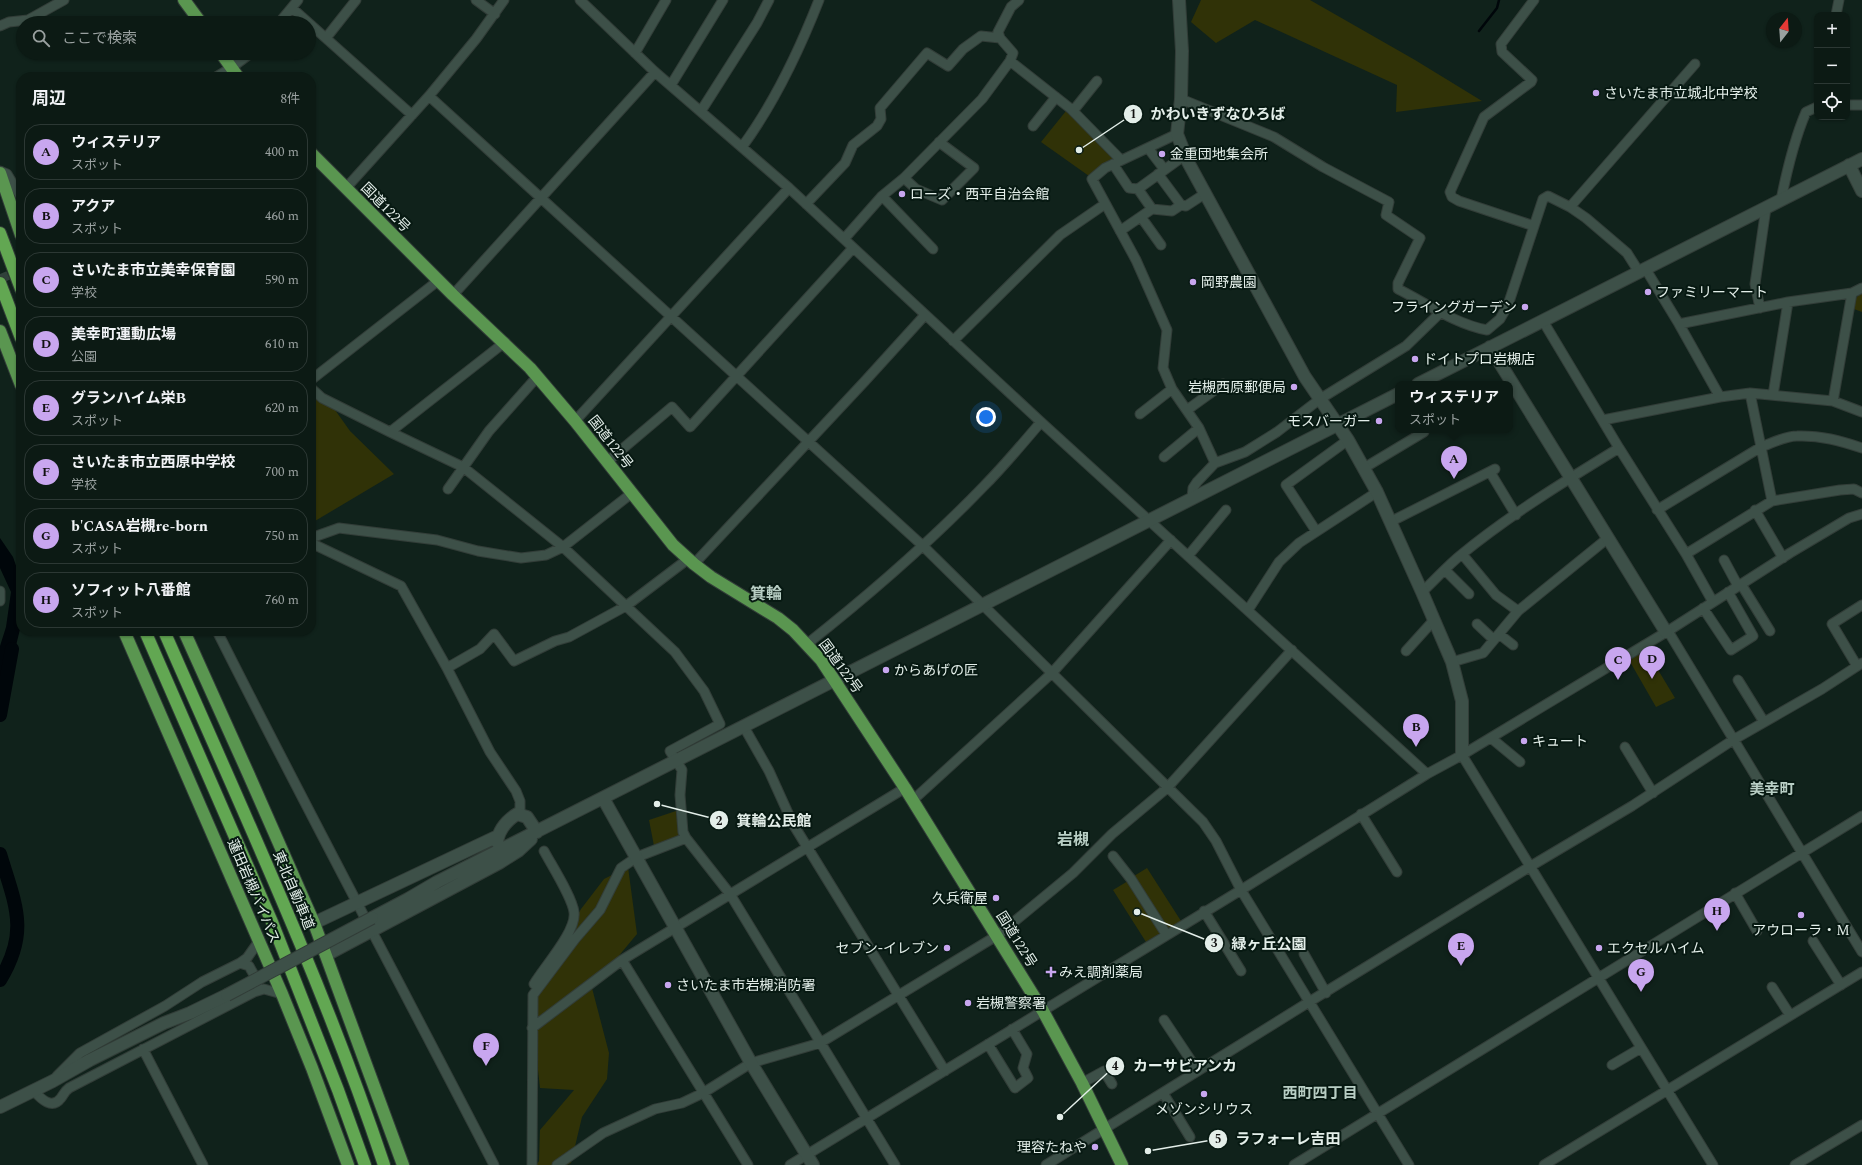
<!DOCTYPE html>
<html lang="ja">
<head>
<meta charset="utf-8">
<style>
	:root { --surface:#0c1a14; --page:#1a2722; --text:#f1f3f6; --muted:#9aa1a0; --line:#2c3834; --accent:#c8a6ef }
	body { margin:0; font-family:Spectral,"Noto Sans JP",serif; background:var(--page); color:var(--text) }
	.controls { position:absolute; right:12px; top:12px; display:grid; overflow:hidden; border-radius:8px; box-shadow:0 1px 3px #0004 }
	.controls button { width:36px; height:36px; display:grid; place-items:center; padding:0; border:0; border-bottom:1px solid var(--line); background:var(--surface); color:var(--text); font:20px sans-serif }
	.compass { position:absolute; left:1766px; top:12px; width:36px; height:36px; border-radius:50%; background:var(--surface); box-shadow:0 1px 3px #0004; rotate:17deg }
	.you { position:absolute; left:986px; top:417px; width:14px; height:14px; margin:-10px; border:3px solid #fff; border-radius:50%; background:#1a73e8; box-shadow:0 0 0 6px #1a73e833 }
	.badge { display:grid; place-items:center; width:26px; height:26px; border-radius:50%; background:var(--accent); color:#111; font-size:13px; font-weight:700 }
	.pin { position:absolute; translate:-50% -33px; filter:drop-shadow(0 1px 2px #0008) }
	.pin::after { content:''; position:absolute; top:21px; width:14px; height:12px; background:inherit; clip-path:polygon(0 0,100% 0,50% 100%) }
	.popup { position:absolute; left:1395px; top:381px; width:118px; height:52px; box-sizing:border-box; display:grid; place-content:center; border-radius:8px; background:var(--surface); filter:drop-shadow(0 1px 3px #0005); font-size:13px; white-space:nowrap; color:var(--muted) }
	.popup b { font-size:15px; color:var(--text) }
	.popup::after { content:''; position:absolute; left:50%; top:100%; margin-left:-8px; border:8px solid transparent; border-top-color:var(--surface) }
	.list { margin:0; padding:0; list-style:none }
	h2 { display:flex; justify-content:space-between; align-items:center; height:52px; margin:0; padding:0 16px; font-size:17px }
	h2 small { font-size:13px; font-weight:400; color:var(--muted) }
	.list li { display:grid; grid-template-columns:26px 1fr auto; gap:12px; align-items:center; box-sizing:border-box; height:56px; margin:0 8px 8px; padding:0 8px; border:1px solid var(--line); border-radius:16px }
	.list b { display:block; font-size:15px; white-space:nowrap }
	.list p { margin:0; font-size:13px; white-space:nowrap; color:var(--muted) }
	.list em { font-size:13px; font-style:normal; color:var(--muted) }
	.icon { flex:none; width:22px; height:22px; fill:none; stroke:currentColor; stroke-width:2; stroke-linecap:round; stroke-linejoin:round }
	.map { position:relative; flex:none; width:1862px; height:1165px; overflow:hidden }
	.search { position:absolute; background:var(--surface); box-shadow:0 1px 3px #0004; left:16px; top:16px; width:300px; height:44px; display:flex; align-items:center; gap:10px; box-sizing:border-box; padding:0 14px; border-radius:22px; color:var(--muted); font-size:15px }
	.panel { position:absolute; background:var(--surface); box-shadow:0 1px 3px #0004; left:16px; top:72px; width:300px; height:564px; border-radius:16px }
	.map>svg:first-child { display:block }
</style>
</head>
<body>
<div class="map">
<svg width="1862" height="1165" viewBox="0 0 1862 1165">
	<rect width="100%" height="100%" fill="#10221b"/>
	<!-- green -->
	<path fill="#303207" d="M1201,0H1310L1415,60L1482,101L1396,112L1397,85L1255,20L1216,43L1191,22Z
		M1066,111L1113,157V161L1089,176L1041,142Z
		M1862,293V312L1854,309C1855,302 1855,296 1862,293Z
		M323,393L350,431L394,474L315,521L311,518V398Z
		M1646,650L1675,698L1656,707L1629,660Z
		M676,811L679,836L654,846L649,820Z
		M628,867L637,934L592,988L609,1053L607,1079L582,1117L571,1163L567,1165H536L539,1161L540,1130L574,1090L540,1088L536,1052L538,985L581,909L604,879Z
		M1147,868L1181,921L1167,929L1134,876Z
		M1128,881L1161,933L1146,942L1113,890Z"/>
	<!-- water -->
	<path fill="#00060a" d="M0,538L13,557L21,580V625L14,654L2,688H0V646L6,627L11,592L0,568Z"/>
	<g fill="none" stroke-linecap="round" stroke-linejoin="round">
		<!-- stream -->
		<path stroke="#00060a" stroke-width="2.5" d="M1479,31L1497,8L1499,0"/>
		<!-- river -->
		<path stroke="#00060a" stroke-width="14" d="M0,715L12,649
			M0,854C15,904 30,931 0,980"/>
		<!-- minor-tunnel -->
		<path stroke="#30413a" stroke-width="9" stroke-dasharray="9 4.5" stroke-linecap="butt" d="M0,279L21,270"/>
		<!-- minor casing -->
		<g stroke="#323d38" stroke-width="11">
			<path id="minor" d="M476,0L495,14
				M580,0L655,72L789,188L1041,422L1427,774
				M1534,0L1501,44L1502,52L1532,80L1531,82L1484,117L1450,192L1452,197L1459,201L1534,226
				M292,8L412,115
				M1836,15L1839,0
				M279,23L298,0
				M0,26L9,22L28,20L64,0
				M326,38L356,0
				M635,53L666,0
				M1010,61L1071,109L1121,160
				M216,77L231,68L251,53
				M671,85L723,0
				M429,96L923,546L1203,822L1216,841L1241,890L1409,1165
				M1181,99L1274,137L1323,167L1389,202L1386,215L1420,238L1398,283V289C1426,303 1455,324 1487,330L1500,319L1508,305L1543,199L1548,196L1570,207L1586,218L1627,253L1639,272
				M1847,105H1862
				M701,111L757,23L769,0
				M1073,111L1097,81
				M1033,126L1056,97
				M1177,134L1105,168L1092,179L1136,260L1167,330L1163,368L1172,389L1199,428L1215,463
				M742,147C775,102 799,51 819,0
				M1148,148L1164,169
				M1113,164L1129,188L1138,189L1185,155
				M0,171L7,174L21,197
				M1158,174L1181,205
				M904,178L916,189L942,200L974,168L939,142
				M346,188L429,96L476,39L504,0
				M1138,189L1152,209
				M882,196L933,249
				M1781,200C1787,170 1794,140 1806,112L1817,107
				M806,204L845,163L853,145L877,126L881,119L880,108L927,53L948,66L963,49L981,36L1000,38
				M1570,207L1695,64
				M1141,217L1161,245
				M1120,231L1152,209L1172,211L1181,205L1186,206L1206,193
				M844,239L882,196L904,178L982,99L1010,61L1013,53L1000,38L998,32L1011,7L1019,0
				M1645,268L1679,324L1720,397
				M453,295L655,72
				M1760,308L1755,284L1766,208
				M1543,321L1619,448L1686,554L1713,602
				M1679,324L1788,302L1852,293L1862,288
				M953,341L1060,235L1105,204
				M311,380L439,280
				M311,388L322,398L390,432L463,467L563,547L675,652L704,691L720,724L670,751L682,770L680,795L683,832L686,838L730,894L895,1165
				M1750,393L1772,501
				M1773,395L1788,302
				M1833,401L1852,293
				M1187,410L1223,384
				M1140,414L1172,389
				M1603,420L1720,397L1750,393L1833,401L1862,412
				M575,421L789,188
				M390,432L505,342
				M1164,457L1199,428
				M607,462L672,407L690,427L853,248
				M1364,468L1424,432
				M1490,472L1516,515
				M448,489L489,431L537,377
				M1192,498L1193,488L1197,482L1215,463L1245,452L1277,432L1320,399L1406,346L1441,312
				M1657,510L1761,447C1772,443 1785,436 1797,436C1820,435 1841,441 1862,448
				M1755,510L1783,558
				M1390,522L1495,469
				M1316,531L1286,485L1348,440
				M311,538L339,528L437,540L478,551L521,558L546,555L563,547L632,493
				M311,543L401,586L447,668L490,752L516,791L520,801V814
				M1462,554L1496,595L1518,611
				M1686,554L1772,501L1840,490L1854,489L1862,493
				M1188,556L1226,510
				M1724,560L1738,586
				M694,564L865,381L925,315
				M1445,570L1469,594
				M1741,584L1770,631
				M0,591V601
				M1422,592C1436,579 1448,565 1462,554C1511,514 1565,481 1619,448
				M1703,608L1731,650L1753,636L1728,592
				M1248,610L1279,562L1299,543L1377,492
				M1477,624L1494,640
				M217,631C307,810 402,987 494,1165
				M1668,631L1862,952
				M1499,634L1513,645
				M807,644C869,595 929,543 984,486C1004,466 1022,444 1041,422
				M1406,651L1434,620
				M1452,662L1483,653L1518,611L1608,538
				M1857,666L1832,624L1862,605
				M447,668L480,649L494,634L514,661L555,641L569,637L626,606L688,559
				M1738,680L1764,722
				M744,727L769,771L793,824L945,1071
				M1491,738L1520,762
				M1625,747L1653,793
				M1462,755L1713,1165
				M912,801L1052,673L1171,540
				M1361,814L1397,872
				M1113,856L1131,879L1166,934
				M1735,893L1757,931
				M1204,911L1241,971
				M1813,941L1841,985
				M1304,954L1326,993
				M622,960L748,1165
				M240,963L247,958L259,941
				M534,984C544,967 577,931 574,912C572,897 552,866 544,851
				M1772,987L1790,1015
				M254,992L264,989L282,994
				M1164,1020L1198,1071
				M532,1028L622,960L905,788
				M988,1044L1015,1088L1028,1078L1023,1068L1027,1054L1012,1029
				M143,1049L203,1165
				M1612,1065L1641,1048
				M1082,1083L1104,1071L1112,1084
				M34,1091C41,1099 52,1110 61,1098C64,1094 65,1091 69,1088L254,992L258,982L249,966L240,963L202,982L165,1006L80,1053L57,1076
				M1163,1093L1190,1137
				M532,1165L533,995L575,939L600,910L621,868L637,857L686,838
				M557,1165L603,1133L655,1109L682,1103L703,1093L751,1063L820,1043L998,935L1073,873L1112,834L1167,788L1292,650
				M790,1165L1241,890L1427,774L1462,755L1668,631L1790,553L1849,518L1862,514
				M1046,1165L1309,1002L1531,866L1632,806L1733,740L1822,689L1862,663
				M1294,1165L1862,816
				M1544,1165L1862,972
				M1795,1165L1862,1125"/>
		</g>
		<!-- tertiary casing -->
		<g stroke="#323d38" stroke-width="14">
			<path id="tertiary" d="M1179,0L1182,51L1181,99L1177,134L1188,162L1305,377L1348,440L1377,492L1422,592L1452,662L1462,701V755
				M1849,165L1862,191
				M1490,347L1666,632
				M1418,384L1862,159
				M603,798L751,1063L813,1165
				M497,842C499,829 506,821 517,814L527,817L537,832
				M372,918L408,899L437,882L1398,394
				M314,923L498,836
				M326,955L499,863L518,851L531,839
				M0,1107L53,1081L90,1060L164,1023L190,1013L227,995"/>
		</g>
		<!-- trunk casing -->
		<g stroke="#323d38" stroke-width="14">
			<path id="trunk" d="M184,0L201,23
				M221,53L238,77
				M311,153L453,295L530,368L575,421L673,545L694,564L711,577L778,618L793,630L821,660L905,788L1043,1011L1082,1083L1122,1165
				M0,173L21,235
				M0,331L21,385
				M124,631L282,994L312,1068L348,1165
				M184,631L248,773L314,923L403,1165"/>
		</g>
		<!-- motorway casing -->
		<g stroke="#323d38" stroke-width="14">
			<path id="motorway" d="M0,233L21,289
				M0,283L21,338
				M145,631L272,922L338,1090L365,1165
				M164,631C241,807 323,982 384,1165"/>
		</g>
		<!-- minor -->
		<use href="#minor" stroke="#3d5048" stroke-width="9"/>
		<!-- tertiary -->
		<use href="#tertiary" stroke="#3d5048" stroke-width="12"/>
		<!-- trunk -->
		<use href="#trunk" stroke="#5a9650" stroke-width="12"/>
		<!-- motorway -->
		<use href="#motorway" stroke="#62a752" stroke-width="12"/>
		<!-- tertiary-bridge casing -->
		<g stroke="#323d38" stroke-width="14" stroke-linecap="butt">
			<path id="tertiary-bridge" d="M227,995L372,918"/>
		</g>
		<!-- tertiary-bridge -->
		<use href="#tertiary-bridge" stroke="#3d5048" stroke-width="12"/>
	</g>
	<!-- markers -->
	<g fill="#c8a6ef" stroke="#071912" stroke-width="1.5">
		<circle cx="1596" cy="93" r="4"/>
		<circle cx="1162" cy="154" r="4"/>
		<circle cx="902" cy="194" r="4"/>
		<circle cx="1193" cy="282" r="4"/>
		<circle cx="1648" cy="292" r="4"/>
		<circle cx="1525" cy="307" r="4"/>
		<circle cx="1415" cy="359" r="4"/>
		<circle cx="1294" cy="387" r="4"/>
		<circle cx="1379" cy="421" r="4"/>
		<circle cx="886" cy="670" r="4"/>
		<circle cx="1524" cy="741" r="4"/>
		<circle cx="996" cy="898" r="4"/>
		<circle cx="1801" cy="915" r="4"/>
		<circle cx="947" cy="948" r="4"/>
		<circle cx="1599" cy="948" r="4"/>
		<path d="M1049 966h4v4h4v4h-4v4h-4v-4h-4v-4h4z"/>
		<circle cx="668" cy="985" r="4"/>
		<circle cx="968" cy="1003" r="4"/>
		<circle cx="1204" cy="1094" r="4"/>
		<circle cx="1095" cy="1147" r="4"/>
	</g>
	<g text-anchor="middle" stroke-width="4" stroke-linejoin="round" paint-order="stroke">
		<!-- poi labels -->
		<g font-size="14" fill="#e3eee9" stroke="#071912" text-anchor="start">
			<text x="1604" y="98">さいたま市立城北中学校</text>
			<text x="1170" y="159">金重団地集会所</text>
			<text x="910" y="199">ローズ・西平自治会館</text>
			<text x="1201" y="287">岡野農園</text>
			<text x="1656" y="297">ファミリーマート</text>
			<text x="1517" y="312" text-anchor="end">フライングガーデン</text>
			<text x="1423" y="364">ドイトプロ岩槻店</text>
			<text x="1286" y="392" text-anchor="end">岩槻西原郵便局</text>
			<text x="1371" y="426" text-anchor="end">モスバーガー</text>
			<text x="894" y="675">からあげの匠</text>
			<text x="1532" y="746">キュート</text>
			<text x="988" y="903" text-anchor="end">久兵衛屋</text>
			<text x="1801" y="935" text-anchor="middle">アウローラ・M</text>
			<text x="939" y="953" text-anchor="end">セブン-イレブン</text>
			<text x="1607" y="953">エクセルハイム</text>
			<text x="1059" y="977">みえ調剤薬局</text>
			<text x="676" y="990">さいたま市岩槻消防署</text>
			<text x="976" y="1008">岩槻警察署</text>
			<text x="1204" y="1114" text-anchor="middle">メゾンシリウス</text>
			<text x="1087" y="1152" text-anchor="end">理容たねや</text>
		</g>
		<!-- street labels -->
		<g font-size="14" fill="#e3eee9" stroke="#071912">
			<text transform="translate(386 207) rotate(45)" y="5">国道122号</text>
			<text transform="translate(611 442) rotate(52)" y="5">国道122号</text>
			<text transform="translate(841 666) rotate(54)" y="5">国道122号</text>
			<text transform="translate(294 890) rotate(67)" y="5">東北自動車道</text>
			<text transform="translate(254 891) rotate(67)" y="5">蓮田岩槻バイパス</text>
			<text transform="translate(1017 939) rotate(58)" y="5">国道122号</text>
		</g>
		<!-- neighbourhood labels -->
		<g font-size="15" font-weight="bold" fill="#b8cec4" stroke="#071912">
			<text x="1772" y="794">美幸町</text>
			<text x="1320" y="1098">西町四丁目</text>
		</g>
		<!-- quarter labels -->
		<g font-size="16" font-weight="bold" fill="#b8cec4" stroke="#071912">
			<text x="766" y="599">箕輪</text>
			<text x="1073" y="845">岩槻</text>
		</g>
	</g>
	<!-- callouts -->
	<path fill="none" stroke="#e3eee9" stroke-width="1.5" d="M1079 150L1133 114M657 804L719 820M1137 912L1214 943M1060 1117L1115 1066M1148 1151L1218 1139"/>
	<g fill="#e3eee9" stroke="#071912" stroke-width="1.5">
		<circle cx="1079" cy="150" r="4"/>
		<circle cx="657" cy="804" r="4"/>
		<circle cx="1137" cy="912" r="4"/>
		<circle cx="1060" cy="1117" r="4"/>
		<circle cx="1148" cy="1151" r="4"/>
		<circle cx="1133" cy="114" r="10"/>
		<circle cx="719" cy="820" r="10"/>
		<circle cx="1214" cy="943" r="10"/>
		<circle cx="1115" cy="1066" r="10"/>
		<circle cx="1218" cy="1139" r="10"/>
	</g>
	<g font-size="12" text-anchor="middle" font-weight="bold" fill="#111">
		<text x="1133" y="118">1</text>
		<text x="719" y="825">2</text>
		<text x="1214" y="947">3</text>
		<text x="1115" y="1070">4</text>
		<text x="1218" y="1143">5</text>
	</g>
	<g font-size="15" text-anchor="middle" font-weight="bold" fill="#e3eee9" stroke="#071912" stroke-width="4" stroke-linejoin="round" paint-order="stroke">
		<text x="1218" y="119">かわいきずなひろば</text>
		<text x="774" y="826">箕輪公民館</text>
		<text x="1269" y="949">緑ヶ丘公園</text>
		<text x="1185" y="1071">カーサビアンカ</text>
		<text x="1288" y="1144">ラフォーレ吉田</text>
	</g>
</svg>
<div class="controls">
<button>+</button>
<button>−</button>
<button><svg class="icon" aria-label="locate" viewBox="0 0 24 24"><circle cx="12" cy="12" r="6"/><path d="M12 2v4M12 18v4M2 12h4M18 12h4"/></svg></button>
</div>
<svg class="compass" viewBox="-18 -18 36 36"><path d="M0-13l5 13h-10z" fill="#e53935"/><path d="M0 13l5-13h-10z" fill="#9aa1a0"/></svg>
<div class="you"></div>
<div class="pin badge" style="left:1454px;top:479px">A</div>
<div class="popup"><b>ウィステリア</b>スポット</div>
<div class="pin badge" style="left:1416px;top:747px">B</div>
<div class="pin badge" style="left:1618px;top:680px">C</div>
<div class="pin badge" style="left:1652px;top:679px">D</div>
<div class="pin badge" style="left:1461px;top:966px">E</div>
<div class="pin badge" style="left:486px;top:1066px">F</div>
<div class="pin badge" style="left:1641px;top:992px">G</div>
<div class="pin badge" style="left:1717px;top:931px">H</div>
<div class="search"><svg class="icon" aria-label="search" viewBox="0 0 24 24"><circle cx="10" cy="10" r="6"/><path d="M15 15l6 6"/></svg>ここで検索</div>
<section class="panel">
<h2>周辺<small>8件</small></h2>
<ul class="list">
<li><span class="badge">A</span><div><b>ウィステリア</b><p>スポット</p></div><em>400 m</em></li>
<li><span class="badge">B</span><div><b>アクア</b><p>スポット</p></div><em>460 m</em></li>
<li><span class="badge">C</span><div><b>さいたま市立美幸保育園</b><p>学校</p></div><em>590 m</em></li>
<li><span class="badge">D</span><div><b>美幸町運動広場</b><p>公園</p></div><em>610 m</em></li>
<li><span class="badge">E</span><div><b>グランハイム栄B</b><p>スポット</p></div><em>620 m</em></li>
<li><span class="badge">F</span><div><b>さいたま市立西原中学校</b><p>学校</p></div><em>700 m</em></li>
<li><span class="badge">G</span><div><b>b'CASA岩槻re-born</b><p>スポット</p></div><em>750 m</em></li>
<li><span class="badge">H</span><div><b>ソフィット八番館</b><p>スポット</p></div><em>760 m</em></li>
</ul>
</section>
</div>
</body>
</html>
